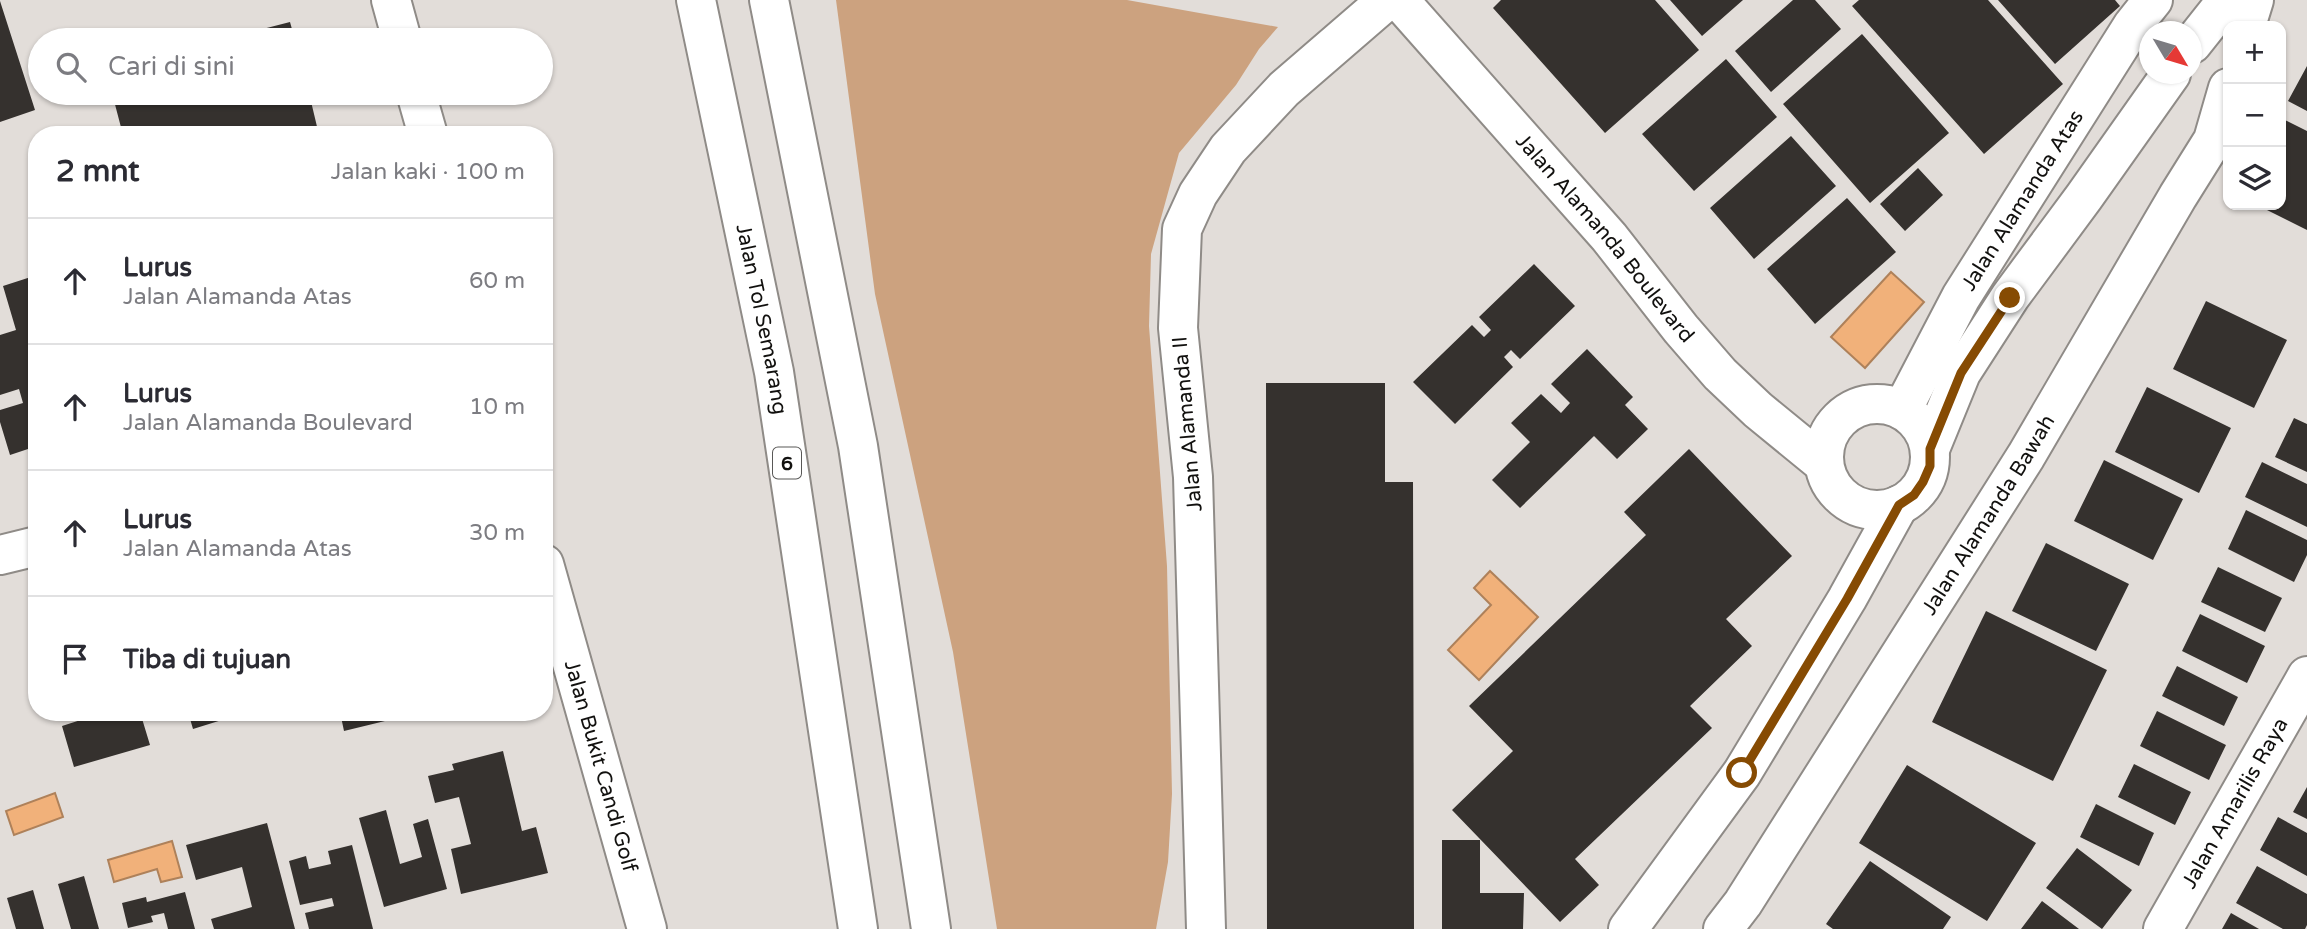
<!DOCTYPE html>
<html lang="id">
<head>
<meta charset="utf-8">
<style>
	:root { --surface:#fff; --page:#f7f7f7; --text:#2b2b33; --muted:#7c7c81; --line:#e1e1e2 }
	body { margin:0; font-family:"Varela Round",sans-serif; background:var(--page); color:var(--text) }
	.controls { position:absolute; right:21px; top:21px; display:grid; overflow:hidden; border-radius:14px; box-shadow:0 2px 5px #0004 }
	.controls button { width:63px; height:63px; display:grid; place-items:center; padding:0; border:0; border-bottom:2px solid var(--line); background:var(--surface); color:var(--text); font:35px sans-serif }
	.compass { position:absolute; left:2139px; top:21px; width:63px; height:63px; border-radius:50%; background:var(--surface); box-shadow:0 2px 5px #0004; rotate:128deg }
	.stop { position:absolute; width:21px; height:21px; margin:-16px; border:5px solid #864b03; border-radius:50%; background:#fff }
	.stop.end { background:#864b03; border-color:#fff; box-shadow:0 2px 7px #0008 }
	.list { margin:0; padding:0; list-style:none }
	h2 { display:flex; justify-content:space-between; align-items:center; height:91px; margin:0; padding:0 28px; font-size:30px }
	h2 small { font-size:23px; font-weight:400; color:var(--muted) }
	.list li { display:grid; grid-template-columns:46px 1fr auto; gap:21px; align-items:center; box-sizing:border-box; height:126px; padding:0 28px; border-top:2px solid var(--line) }
	.list b { display:block; font-size:26px; white-space:nowrap }
	.list p { margin:0; font-size:23px; white-space:nowrap; color:var(--muted) }
	.list em { font-size:23px; font-style:normal; color:var(--muted) }
	.icon { flex:none; width:38px; height:38px; fill:none; stroke:currentColor; stroke-width:2; stroke-linecap:round; stroke-linejoin:round }
	.map { position:relative; flex:none; width:2307px; height:929px; overflow:hidden }
	.search { position:absolute; background:var(--surface); box-shadow:0 2px 5px #0004; left:28px; top:28px; width:525px; height:77px; display:flex; align-items:center; gap:18px; box-sizing:border-box; padding:0 24px; border-radius:38px; color:var(--muted); font-size:26px }
	.panel { position:absolute; background:var(--surface); box-shadow:0 2px 5px #0004; left:28px; top:126px; width:525px; height:595px; border-radius:28px }
	.map>svg:first-child { display:block }
</style>
</head>
<body>
<div class="map">
<svg width="2307" height="929" viewBox="0 0 2307 929">
	<rect width="100%" height="100%" fill="#e2ddd9"/>
	<!-- green -->
	<path fill="#cca27f" d="M836,0H1127L1278,27L1259,49L1236,85L1179,153L1151,254L1149,326L1167,566L1172,794L1168,862L1156,929H997L953,652L875,294Z"/>
	<!-- water -->
	<path fill="#f1b17a" stroke="#ae815a" stroke-width="2" d="M1891,272L1924,302L1865,368L1831,337Z
		M1490,571L1538,617L1479,680L1448,650L1491,605L1474,588Z
		M55,793L63,817L14,835L6,811Z
		M172,841L182,877L161,882L157,869L114,882L108,860Z"/>
	<!-- building -->
	<path fill="#35312e" d="M1501,0H1655L1699,50L1605,133L1493,8Z
		M1670,0H1743L1702,36Z
		M1793,0H1815L1841,29L1771,92L1735,51Z
		M1859,0H1988L2063,84L1984,154L1852,6Z
		M1998,0H2115L2120,6L2055,64Z
		M0,1L35,110L0,122Z
		M290,22L295,40H224L223,39Z
		M1862,34L1949,133L1870,203L1783,104Z
		M1726,59L1777,117L1694,191L1642,134Z
		M2307,66V111L2288,101Z
		M112,93H309L319,135H123Z
		M2281,118L2307,131V230L2257,205H2281Z
		M1791,136L1836,186L1754,259L1710,208Z
		M1918,168L1943,195L1905,231L1880,204Z
		M1847,198L1896,252L1815,324L1767,269Z
		M1534,264L1575,306L1520,359L1511,350L1504,357L1513,367L1455,424L1413,382L1472,325L1484,337L1491,330L1479,317Z
		M37,275V446L10,455L0,422V410L23,403L19,389L0,395V335L16,330L3,286Z
		M2206,301L2287,340L2254,408L2173,369Z
		M1587,349L1633,397L1625,405L1648,429L1617,459L1594,436L1520,508L1492,480L1530,442L1511,423L1541,394L1561,413L1570,403L1551,384Z
		M1266,383H1385V482H1413L1414,929H1267Z
		M2147,387L2231,428L2199,493L2115,452Z
		M2294,418L2307,424V472L2275,457Z
		M1689,449L1792,556L1726,619L1752,646L1690,706L1712,728L1575,859L1599,885L1560,922L1452,810L1513,751L1469,706L1646,535L1624,512Z
		M2104,460L2183,499L2153,560L2074,521Z
		M2262,462L2307,484V527L2245,497Z
		M2246,510L2307,540V555L2294,582L2228,549Z
		M2046,543L2129,584L2096,651L2012,611Z
		M2218,567L2282,598L2265,632L2201,602Z
		M37,606V624H36L31,608Z
		M1986,611L2107,670L2053,781L1932,722Z
		M2200,614L2265,646L2247,683L2182,651Z
		M2177,666L2238,697L2224,726L2162,696Z
		M2157,711L2226,745L2209,780L2140,746Z
		M89,712H140L150,745L74,767L62,726L90,717Z
		M188,712H222L225,719L193,729Z
		M340,712H382L385,721L344,731Z
		M422,712H450V713L424,720Z
		M503,751L522,831L536,827L548,873L461,894L451,849L471,844L459,797L435,803L428,776L454,770L452,764Z
		M2134,764L2191,792L2175,825L2118,797Z
		M1907,765L2036,843L1987,921L1859,843Z
		M2307,787V819L2293,812Z
		M2096,804L2154,833L2139,866L2080,837Z
		M386,810L400,864L422,857L413,824L428,819L447,889L384,907L359,818Z
		M2278,817L2307,833V876L2260,850Z
		M267,823L295,929H214L211,919L252,907L242,867L196,880L186,845Z
		M1442,840H1480V893H1524L1523,929H1442Z
		M352,845L373,929H309L305,913L334,906L332,898L300,905L289,861L306,856L309,869L331,864L328,851Z
		M2077,848L2132,890L2102,929L2046,888Z
		M1870,861L1951,917L1943,929H1833L1826,924Z
		M2257,866L2307,894V925L2305,929H2283L2236,903Z
		M84,876L99,929H71L58,884Z
		M33,890L44,929H16L7,898Z
		M185,892L195,929H168L164,913L151,916L153,922L128,928L122,903L146,897L147,902Z
		M2042,901L2079,929H2021Z
		M2231,913L2259,929H2222Z"/>
	<g fill="none" stroke-linecap="round" stroke-linejoin="round">
		<!-- minor casing -->
		<g stroke="#8f8b87" stroke-width="42">
			<g id="minor">
				<path d="M391,0L402,40"/>
				<path id="s1" d="M1399,0L1609,237L1681,329L1720,374L1758,410L1824,464"/>
				<path d="M2246,26L2254,0"/>
				<path d="M2192,44L2227,0"/>
				<path d="M416,93L428,135"/>
				<circle cx="1877" cy="457" r="53"/>
				<path id="s2" d="M1902,410L1961,297L2133,25L2153,0"/>
				<path d="M1930,449L1961,373L2010,297L2084,197L2171,74"/>
				<path d="M0,555L37,546"/>
				<path id="s3" d="M544,564L647,929"/>
				<path d="M1206,929L1193,477L1178,328L1182,229L1198,194L1228,149L1284,89L1387,0"/>
				<path d="M1628,929L1742,773L1847,599L1899,505"/>
				<path id="s4" d="M1723,929L1743,903L2026,456L2178,196L2213,140L2228,88"/>
				<path id="s5" d="M2163,929L2307,676"/>
			</g>
		</g>
		<!-- highway casing -->
		<g stroke="#8f8b87" stroke-width="42">
			<g id="highway">
				<path id="s6" d="M696,0L774,372L858,929"/>
				<path d="M769,0L858,446L931,929"/>
			</g>
		</g>
		<!-- minor -->
		<use href="#minor" stroke="#fff" stroke-width="38"/>
		<!-- highway -->
		<use href="#highway" stroke="#fff" stroke-width="38"/>
	</g>
	<g fill="none" stroke-linecap="round" stroke-linejoin="round">
		<!-- route -->
		<path stroke="#864b03" stroke-width="9" d="M1742,773L1847,599L1899,505L1914,495L1923,482L1930,466V449L1961,373L2010,298"/>
	</g>
	<g text-anchor="middle" stroke-width="7" stroke-linejoin="round" paint-order="stroke">
		<!-- shield labels -->
		<rect fill="#fff" stroke="#595857" stroke-width="2" x="773" y="447.5" width="28" height="31" rx="5"/>
		<g font-size="19" font-weight="bold" fill="#12110f">
			<text x="787" y="470">6</text>
		</g>
		<!-- street labels -->
		<g font-size="21" fill="#12110f" stroke="#fff">
			<text dy="7" stroke="none"><textPath href="#s2" startOffset="242">Jalan Alamanda Atas</textPath></text>
			<text dy="7" stroke="none"><textPath href="#s1" startOffset="315">Jalan Alamanda Boulevard</textPath></text>
			<text dy="7" stroke="none"><textPath href="#s6" startOffset="326">Jalan Tol Semarang</textPath></text>
			<text transform="translate(1187 424) rotate(-95)" y="7">Jalan Alamanda II</text>
			<text dy="7" stroke="none"><textPath href="#s4" startOffset="492">Jalan Alamanda Bawah</textPath></text>
			<text dy="7" stroke="none"><textPath href="#s3" startOffset="210">Jalan Bukit Candi Golf</textPath></text>
			<text dy="7" stroke="none"><textPath href="#s5" startOffset="145">Jalan Amarilis Raya</textPath></text>
		</g>
	</g>
</svg>
<div class="controls">
<button>+</button>
<button>−</button>
<button><svg class="icon" aria-label="layers" viewBox="0 0 24 24"><path d="M12 4l9 5-9 5-9-5zM3 14l9 5 9-5"/></svg></button>
</div>
<svg class="compass" viewBox="-18 -18 36 36"><path d="M0-13l5 13h-10z" fill="#e53935"/><path d="M0 13l5-13h-10z" fill="#7c7c81"/></svg>
<div class="stop" style="left:1742px;top:773px"></div>
<div class="stop end" style="left:2010px;top:298px"></div>
<div class="search"><svg class="icon" aria-label="search" viewBox="0 0 24 24"><circle cx="10" cy="10" r="6"/><path d="M15 15l6 6"/></svg>Cari di sini</div>
<section class="panel">
<h2>2 mnt<small>Jalan kaki · 100 m</small></h2>
<ul class="list">
<li><svg class="icon" aria-label="ahead" viewBox="0 0 24 24"><path d="M12 20V5M6 11l6-6 6 6"/></svg><div><b>Lurus</b><p>Jalan Alamanda Atas</p></div><em>60 m</em></li>
<li><svg class="icon" aria-label="ahead" viewBox="0 0 24 24"><path d="M12 20V5M6 11l6-6 6 6"/></svg><div><b>Lurus</b><p>Jalan Alamanda Boulevard</p></div><em>10 m</em></li>
<li><svg class="icon" aria-label="ahead" viewBox="0 0 24 24"><path d="M12 20V5M6 11l6-6 6 6"/></svg><div><b>Lurus</b><p>Jalan Alamanda Atas</p></div><em>30 m</em></li>
<li><svg class="icon" aria-label="arrive" viewBox="0 0 24 24"><path d="M6 21V4h12l-3 4 3 4H6"/></svg><div><b>Tiba di tujuan</b></div></li>
</ul>
</section>
</div>
</body>
</html>
